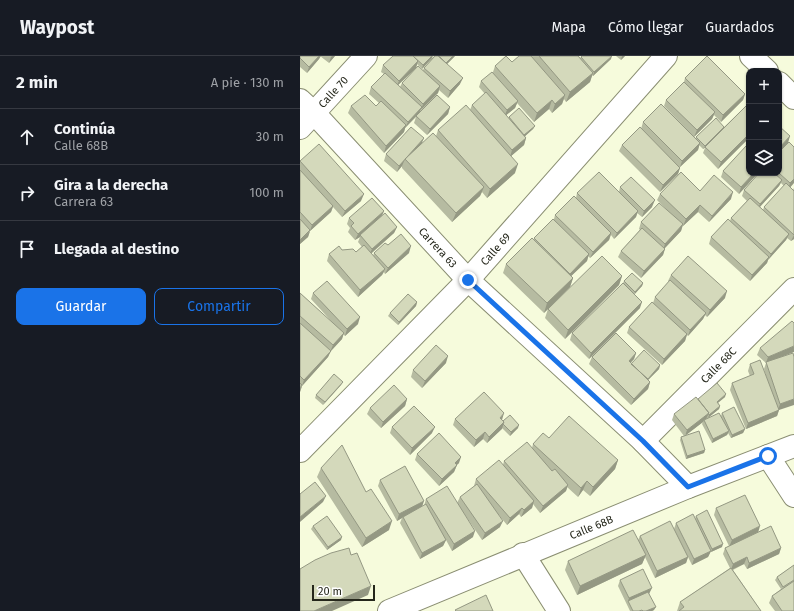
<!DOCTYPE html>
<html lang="es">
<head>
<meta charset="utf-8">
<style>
	:root { --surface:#171b24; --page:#20242c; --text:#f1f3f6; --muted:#9ea1a6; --line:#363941; --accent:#1a73e8 }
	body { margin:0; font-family:"Fira Sans",sans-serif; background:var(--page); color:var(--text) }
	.controls { position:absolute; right:12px; top:12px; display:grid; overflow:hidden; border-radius:8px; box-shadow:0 1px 3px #0004 }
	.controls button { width:36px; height:36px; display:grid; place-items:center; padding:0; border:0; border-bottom:1px solid var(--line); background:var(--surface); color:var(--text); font:20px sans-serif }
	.scale { position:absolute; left:12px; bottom:10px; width:63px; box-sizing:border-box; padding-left:4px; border:2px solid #25271b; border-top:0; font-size:11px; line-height:14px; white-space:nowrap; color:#25271b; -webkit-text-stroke:3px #fff; paint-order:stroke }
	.stop { position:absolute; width:12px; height:12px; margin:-9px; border:3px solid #1a73e8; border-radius:50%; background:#fff }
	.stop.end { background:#1a73e8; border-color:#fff; box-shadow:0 1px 4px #0008 }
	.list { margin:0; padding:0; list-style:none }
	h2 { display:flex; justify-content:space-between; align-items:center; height:52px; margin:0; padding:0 16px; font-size:17px }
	h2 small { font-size:13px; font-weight:400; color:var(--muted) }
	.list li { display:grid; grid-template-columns:26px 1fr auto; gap:12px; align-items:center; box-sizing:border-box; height:56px; padding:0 16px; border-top:1px solid var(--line) }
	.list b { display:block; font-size:15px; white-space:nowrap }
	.list p { margin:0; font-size:13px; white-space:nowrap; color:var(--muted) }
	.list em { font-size:13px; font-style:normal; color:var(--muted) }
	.actions { display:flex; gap:8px; padding:12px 16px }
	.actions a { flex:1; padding:9px 0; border:1px solid var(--accent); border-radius:8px; text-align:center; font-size:14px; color:var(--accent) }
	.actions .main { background:var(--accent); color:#fff }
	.icon { flex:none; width:22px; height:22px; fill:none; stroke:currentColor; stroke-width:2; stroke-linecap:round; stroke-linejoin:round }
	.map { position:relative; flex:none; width:494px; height:555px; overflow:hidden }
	header { display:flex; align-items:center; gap:24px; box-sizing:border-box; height:56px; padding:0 20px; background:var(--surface); border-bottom:1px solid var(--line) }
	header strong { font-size:19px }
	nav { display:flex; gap:22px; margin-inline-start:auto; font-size:14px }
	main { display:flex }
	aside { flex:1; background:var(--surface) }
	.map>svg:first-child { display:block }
</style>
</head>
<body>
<header>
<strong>Waypost</strong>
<nav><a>Mapa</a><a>Cómo llegar</a><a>Guardados</a></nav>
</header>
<main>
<aside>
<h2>2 min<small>A pie · 130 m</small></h2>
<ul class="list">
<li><svg class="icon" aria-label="ahead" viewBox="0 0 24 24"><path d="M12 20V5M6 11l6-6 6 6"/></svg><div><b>Continúa</b><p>Calle 68B</p></div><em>30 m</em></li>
<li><svg class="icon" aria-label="right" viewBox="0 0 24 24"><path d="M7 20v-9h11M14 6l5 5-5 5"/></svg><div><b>Gira a la derecha</b><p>Carrera 63</p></div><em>100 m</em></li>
<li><svg class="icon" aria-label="arrive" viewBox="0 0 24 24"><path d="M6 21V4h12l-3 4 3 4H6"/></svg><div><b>Llegada al destino</b></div></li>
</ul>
<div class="actions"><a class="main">Guardar</a><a>Compartir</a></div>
</aside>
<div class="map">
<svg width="494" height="555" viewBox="0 0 494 555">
	<rect width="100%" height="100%" fill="#f6fbdc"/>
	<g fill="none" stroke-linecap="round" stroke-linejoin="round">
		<!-- minor casing -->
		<g stroke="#8a8e72" stroke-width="24">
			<g id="minor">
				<path d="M451,0L467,15"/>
				<path d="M479,27L494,42"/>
				<path id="s1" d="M0,44L14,57L168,224L343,385L388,431"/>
				<path id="s2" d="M0,72L66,0"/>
				<path id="s3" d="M343,385L494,233"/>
				<path id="s4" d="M0,395L168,224L366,0"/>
				<path d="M468,400L494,440"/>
				<path d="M223,498L259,555"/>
				<path id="s5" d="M89,555L388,431L494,390"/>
			</g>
		</g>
		<!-- minor -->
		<use href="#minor" stroke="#fff" stroke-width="22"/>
	</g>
	<!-- wall -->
	<path fill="#b6bba1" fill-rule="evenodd" d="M0,0H35L29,7L20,0L19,3L7,17L0,11Z
		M134,0H155L147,8L160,28L148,42L139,34L138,37L121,54L120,57L150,51L148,58L127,79L114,67L116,61L105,72L104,76L84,97L48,57L51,50H76L79,47L69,38L71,31L84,18L81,16L83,9L132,2L122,13L117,8L116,12L123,14L124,12ZM115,13L102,27L100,31L98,29Z
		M219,0H279L280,2L281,1L311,3L293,20L292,19L290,26L266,46L264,43L262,48L252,57L249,53L234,66L217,47L215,52L206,59L209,62V61L235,70L233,73L225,80L226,82L224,89L211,100L215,117L187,142L182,136L180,140L152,166L102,112V110L97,116L84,105L86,98L122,87L136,80L138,74L170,54L172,49L185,38L179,31L181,25L193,16L195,10L212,6Z
		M316,0H325L321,4Z
		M385,22L445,38L443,44L421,66L414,59L412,63L394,81L364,50L366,44L384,26Z
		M449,47V82L418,113L403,97L405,92L403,93L399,89L398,94L380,111L378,118L360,136L319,95L322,89L341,73L343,66L395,83L396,81L423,72Z
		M449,90V117H458L439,138L421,121L423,115L448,92Z
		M494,91L490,131L493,134L494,132V183L491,185L487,182L486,184L468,204L467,207L450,225L409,188L411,181L430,165L431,162L447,145L442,140L444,134L459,117H479ZM481,127L484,130L464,151L463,154L460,151L479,130Z
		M0,105L61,145L42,161L33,151L31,156L10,175L8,181L0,188Z
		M320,131L352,151L342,161L337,157L336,161L314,183L311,179L309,184L290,202L288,200L287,205L271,220L273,222L270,231L244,257L203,217L206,208L234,183L254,163L255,159L276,142L277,137L319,136Z
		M400,135L431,143L409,166L398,156L383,170V169L381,175L365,192L363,199L341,222L318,201L321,195L340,174L339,173L341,166L367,154L357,144L360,138Z
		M84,155L82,160L97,171L94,177L71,198L73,200L74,197L88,189L109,197L85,218L84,216L82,219L58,241L27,205L29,198L42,194L56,196L62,191L58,186L60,181L55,184L48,176L50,172L47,168L49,162Z
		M371,219L425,242L407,261L405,259L403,263L388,280L387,279L385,285L362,309L327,277L329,271L353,247L355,241L369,226L368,225Z
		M322,220L319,229L265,283L245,262L248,253Z
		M324,225L343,227L342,230L334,238L340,252L289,303L270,284L272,277L323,227Z
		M0,237L32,266L11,243L13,237L58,268L45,280L43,278L42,283L30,296L28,301L2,330L0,336Z
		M117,246L116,250L98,269L88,260L90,257Z
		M460,292L476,303L493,297L479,354L477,360L446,373L430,334L432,327L450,320L448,315L450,308L467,323L464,313L466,307L457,299Z
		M336,297L334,303L331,307V308L360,309L359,313L348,324L350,326L348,333L331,349L289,308L292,301Z
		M146,307L122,332L111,321L113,314Z
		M41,329L23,349L15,342L16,339Z
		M425,341L418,347L420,350L419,353L408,362L421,360L422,357L445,373L443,377L431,382L428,377L427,379L412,387L402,368L403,366L385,379L405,394L404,397L386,403L380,384L381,381L384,380L372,364L374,358L398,343Z
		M107,343L105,350L81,372L67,358L70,352Z
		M155,363L202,364L203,365L218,372L210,380L202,372L187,387L183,383L174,391L153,369Z
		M92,371L132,377L110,399L90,377Z
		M249,382L318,404L315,413L290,440L283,434L278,441L267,431L266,435L240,457L233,448L232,452L221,461L219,458L207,469L198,458L200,471L182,484L163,456L173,481L152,495L146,484L143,490L120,503L100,467L102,462L97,465L78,430L80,424L122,451L124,450L126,443L157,447L160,441L175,430H174L176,423L203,409L204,405L232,392L233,388Z
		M117,398L159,407L157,409L154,416L139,430L115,404Z
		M21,412L66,436L89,474L62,491L17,421Z
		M416,452L458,476L481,492L479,498L447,513L444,508L433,514L461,555H377L380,546L430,512L423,498L425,492L429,490L414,459Z
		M396,460L422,491L411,496V495L408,501L392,509L388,501L386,507L355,522L345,501L342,508L277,539L265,514L268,505L338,484L340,480L374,473L376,467L395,463Z
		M13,470L41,484L27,494L11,473Z
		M494,509V555H475L469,547L472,540L481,533L475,524L477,521Z
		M320,524L349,538L354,554L352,555H330L318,530Z"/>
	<!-- shaded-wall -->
	<path fill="#949883" d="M19,0H21L19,3L7,17L9,11Z
		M32,0H35L29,7L31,1Z
		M132,0H133L132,2L122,13L123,9Z
		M153,0H155L145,10L146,7Z
		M312,0L311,3L293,20L294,16Z
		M322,0H325L321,4Z
		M118,5L116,12L96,31L99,25Z
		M293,17L290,26L266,46L270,36Z
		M163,22L160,28L148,42L150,35Z
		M140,30L138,37L121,54L123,48Z
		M445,38L443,44L421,66L423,59Z
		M265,39L262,48L252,57L255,48Z
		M252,44L249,53L234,66L237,57Z
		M218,45L215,52L204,61L207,54Z
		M122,51L119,57L105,72L108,66Z
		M150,51L148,58L127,79L130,73Z
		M415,56L412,63L394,81L397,74Z
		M106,69L104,76L84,97L86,90Z
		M235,70L233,73L223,82L224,79Z
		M424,71L423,74L403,93L405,90Z
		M449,78V82L418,113L421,106Z
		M490,80L488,87L479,96V92Z
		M124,82L121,89L105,103Z
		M226,82L224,89L210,101L212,94Z
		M400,87L398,94L380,111L382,105Z
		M105,103L102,110L97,116L99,110Z
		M218,108L215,117L187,142L190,133Z
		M380,112L378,118L360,136L363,129Z
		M454,117H458L439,138L441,131Z
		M494,123V127L488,134L490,127Z
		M482,124L479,130L457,154L460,148Z
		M184,131L180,140L152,166L156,157Z
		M433,136L431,143L409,166L412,160Z
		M64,138L61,145L42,161L45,155Z
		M355,144L352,151L342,161L344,155Z
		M400,149L398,156L383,170L386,163Z
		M33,150L31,156L10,175L8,181L0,188V184L10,175L12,169Z
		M84,155L81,161L60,179V181L55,184L58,178Z
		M338,155L336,161L314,183L317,177Z
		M383,168L381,175L363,194L365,188Z
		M97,171L94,177L69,199L72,193Z
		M311,177L309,184L290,202L293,196Z
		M489,178L486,184L468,204L471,198Z
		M494,179V183L491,185Z
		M111,190L109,197L85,218L88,212Z
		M365,193L363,199L341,222L344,215Z
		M289,198L287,205L267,224L270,218Z
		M469,201L467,207L450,225L452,219Z
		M85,213L82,219L58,241L60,234Z
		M322,220L319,229L265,283L268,274Z
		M273,222L270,231L244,257L247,247Z
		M343,227L342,230L334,239L335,236Z
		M427,235L425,242L407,261L410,254Z
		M117,246L116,250L98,269L99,266Z
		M342,246L340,252L289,303L291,297Z
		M406,257L403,263L388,280L390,274Z
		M60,261L58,268L45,280L47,273Z
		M44,277L42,283L30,296L33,289Z
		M387,278L385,285L362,309L364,303Z
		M494,290V296L466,307L468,301Z
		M31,295L28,301L2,330L0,336V332L2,330L4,324Z
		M336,297L334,303L326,311L329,305Z
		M148,300L146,307L122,332L125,325Z
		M360,309L359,313L346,326L348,323Z
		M43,326L41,329L23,349L25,346Z
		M350,326L348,333L331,349L334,343Z
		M426,338L425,341L415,349L417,346Z
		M107,343L105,350L81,372L83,366Z
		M494,343V349L479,354L477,360L446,373L448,367L478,354L480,348Z
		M420,350L419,353L408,362L409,359Z
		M204,357L202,364L197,368L200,362Z
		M409,357L406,363L404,364L403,366L385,380L387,374Z
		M204,366L202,373L187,387L189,381Z
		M219,369L218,372L210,380L211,376Z
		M135,371L132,377L110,399L112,392Z
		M445,373L443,377L431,382L432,379Z
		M429,375L427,379L412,387L413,383Z
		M185,376L183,383L174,391L176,384Z
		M405,394L404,397L386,403L387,400Z
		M161,401L159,407L152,413L155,407Z
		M318,404L315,413L290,440L293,431Z
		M157,409L154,416L139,430L142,423Z
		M287,425L283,434L278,441L281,432Z
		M268,429L266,435L240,457L243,450Z
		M26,440L23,446L0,466V461Z
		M124,445L122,451L103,461L102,462L97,465L99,458Z
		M234,445L232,452L221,461L224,454Z
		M222,452L219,458L207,469L210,462Z
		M92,465L89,474L62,491L66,482Z
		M203,465L200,471L182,484L185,477Z
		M460,470L458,477L429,491L432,484Z
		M175,475L173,481L152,495L154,488Z
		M42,481L41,484L27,494L28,491Z
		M146,484L143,490L120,503L122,497Z
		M423,488L422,491L411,496L412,493Z
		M481,492L479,498L447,513L449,507Z
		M411,495L408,501L392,509L394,503Z
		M346,499L342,508L277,539L280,530Z
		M388,501L386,507L355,522L357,515Z
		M447,501L444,508L431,514L433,508Z
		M71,530L68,539L32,555H14Z
		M352,532L349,538L328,545L329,542Z
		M356,551L354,554L352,555H346Z"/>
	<!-- building -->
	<path fill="#d4d9bb" stroke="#949883" d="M0,0H19L9,11L0,2Z
		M93,0H113L118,5L99,25L83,9Z
		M113,0H132L123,9Z
		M135,0H138L163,22L150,35L124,12Z
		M139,0H153L146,7Z
		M206,0L212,6L219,0H231L265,39L255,48L252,44L237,57L195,10Z
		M239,0H278L293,17L270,36Z
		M282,0H312L294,16L281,1Z
		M407,0L445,38L423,59L385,22Z
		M118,10L140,30L123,48L102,27Z
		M192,16L218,45L207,54L181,25Z
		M85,17L122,51L108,66L71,31Z
		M384,26L415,56L397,74L366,44Z
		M186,36L226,82L212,94L172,49Z
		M65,39L76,50L81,45L106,69L86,90L51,50Z
		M137,39L150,51L130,73L116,60Z
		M449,47V78L421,106L405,91Z
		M361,48L400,87L382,105L343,66Z
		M166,49L218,108L190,133L138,74Z
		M219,52L235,70L224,79L209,61Z
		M416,62L424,71L405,90L396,81Z
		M479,70L490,80L479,92Z
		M111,71L124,82L99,110L86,98Z
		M340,71L380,112L363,129L322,89Z
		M133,77L184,131L156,157L105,103Z
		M489,86L494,91V123L490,127L479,117V96Z
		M19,88L64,138L45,155L0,105Z
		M446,90L449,93V117H454L441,131L423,115Z
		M0,114L33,150L12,169L0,156Z
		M299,116L338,155L317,177L277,137Z
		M381,116L400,135L414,119L433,136L412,160L400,149L386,163L360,138Z
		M459,117H474L482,124L460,148L444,134Z
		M331,121L355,144L344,155L320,131Z
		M486,127L494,135V179L464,151Z
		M274,140L311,177L293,196L255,159Z
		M72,142L84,155L58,178L51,170L54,167L49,162Z
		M450,142L489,178L471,198L431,162Z
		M359,147L383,168L365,188L341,166Z
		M85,157L97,171L72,193L60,179Z
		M0,163L10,174L0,184Z
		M253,163L289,198L270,218L234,182Z
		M428,163L469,201L452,219L411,181Z
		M342,172L365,193L344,215L321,195Z
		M101,178L111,190L88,212L74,197L85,187L88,189Z
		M232,182L273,222L247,247L206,208Z
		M64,189L85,213L60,234L29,198L39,190L42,194L53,193L56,196Z
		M302,200L322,220L268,274L248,253Z
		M388,200L427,235L410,254L371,219Z
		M332,217L343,227L335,236L324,225Z
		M370,224L406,257L390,274L355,241Z
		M27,225L60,261L47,273L13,237Z
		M323,227L342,246L291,297L272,277Z
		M0,237L44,277L33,289L0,260Z
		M108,238L117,246L99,266L90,257Z
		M352,246L387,278L364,303L329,271Z
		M492,265L494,267V290L468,301L460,292Z
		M0,267L31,295L4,324L0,320Z
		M316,277L336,297L329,305L350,326L334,343L292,301Z
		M136,289L148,300L125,325L113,314Z
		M344,294L360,309L348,323L331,308Z
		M493,297L494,301V343L480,348L466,306Z
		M460,304L479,354L448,367L432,327L454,318L450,308Z
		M34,318L43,326L25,346L16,339Z
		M0,327L2,329L0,332Z
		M417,327L426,338L417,346L420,350L409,359L408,357H409L398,343Z
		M94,329L107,343L83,366L70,352Z
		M184,336L204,357L200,362L204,366L189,381L185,376L176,384L155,363Z
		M396,341L409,357L387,374L374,358Z
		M114,350L135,371L112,392L92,371Z
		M434,351L445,373L432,379L422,357Z
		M419,357L429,375L413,383L404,364Z
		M210,359L219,369L211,376L203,368L204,366L203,365Z
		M269,360L318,404L293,431L287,425L281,432L233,388L243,377L249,382Z
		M399,375L405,394L387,400L381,381Z
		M139,377L161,401L155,407L157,409L142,423L117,398Z
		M227,386L252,415L255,413L268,429L243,450L204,405Z
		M42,389L66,436L71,433L92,465L66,482L21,412Z
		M199,404L234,445L224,454L222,452L210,462L176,423Z
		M105,410L124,445L99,458L80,424Z
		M15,426L26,440L0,461V438Z
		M177,428L203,465L185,477L160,441Z
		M147,430L175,475L154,488L126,443Z
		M445,439L460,470L432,484L416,452Z
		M126,448L146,484L122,497L103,461Z
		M407,454L423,488L412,493L396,460Z
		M393,458L411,495L394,503L376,467Z
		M27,460L42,481L28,491L13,470Z
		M370,465L388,501L357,515L340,480Z
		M471,470L481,492L449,507L447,501L433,508L425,492Z
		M333,474L346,499L280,530L268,505Z
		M49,492L51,499L57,497L71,530L14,555H0V513L15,504L31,497Z
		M494,509V524L483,531L477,521Z
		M431,512L461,555H379L384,551L380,546Z
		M343,513L352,532L329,542L320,524Z
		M494,525V555H482L472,540Z
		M348,536L356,551L346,555H343L342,554L339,555H333L328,545Z
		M186,539L193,555H156L155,554Z"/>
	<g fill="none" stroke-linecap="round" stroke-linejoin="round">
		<!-- route -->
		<path stroke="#1a73e8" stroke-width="5" d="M168,224L343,385L388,431L468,400"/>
	</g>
	<g text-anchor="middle" stroke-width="3" stroke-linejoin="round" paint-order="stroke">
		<!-- street labels -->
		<g font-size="11" fill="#25271b" stroke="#fff">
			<text dy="4" stroke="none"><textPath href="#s2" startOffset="49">Calle 70</textPath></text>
			<text dy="4" stroke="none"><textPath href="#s1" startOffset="202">Carrera 63</textPath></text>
			<text dy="4" stroke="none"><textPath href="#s4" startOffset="281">Calle 69</textPath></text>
			<text dy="4" stroke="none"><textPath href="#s3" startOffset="107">Calle 68C</textPath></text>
			<text dy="4" stroke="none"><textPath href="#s5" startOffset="219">Calle 68B</textPath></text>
		</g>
	</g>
</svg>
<div class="controls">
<button>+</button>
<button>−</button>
<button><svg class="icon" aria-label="layers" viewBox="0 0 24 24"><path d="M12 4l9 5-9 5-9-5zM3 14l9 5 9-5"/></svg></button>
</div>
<div class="scale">20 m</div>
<div class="stop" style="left:468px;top:400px"></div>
<div class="stop end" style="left:168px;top:224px"></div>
</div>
</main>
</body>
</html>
